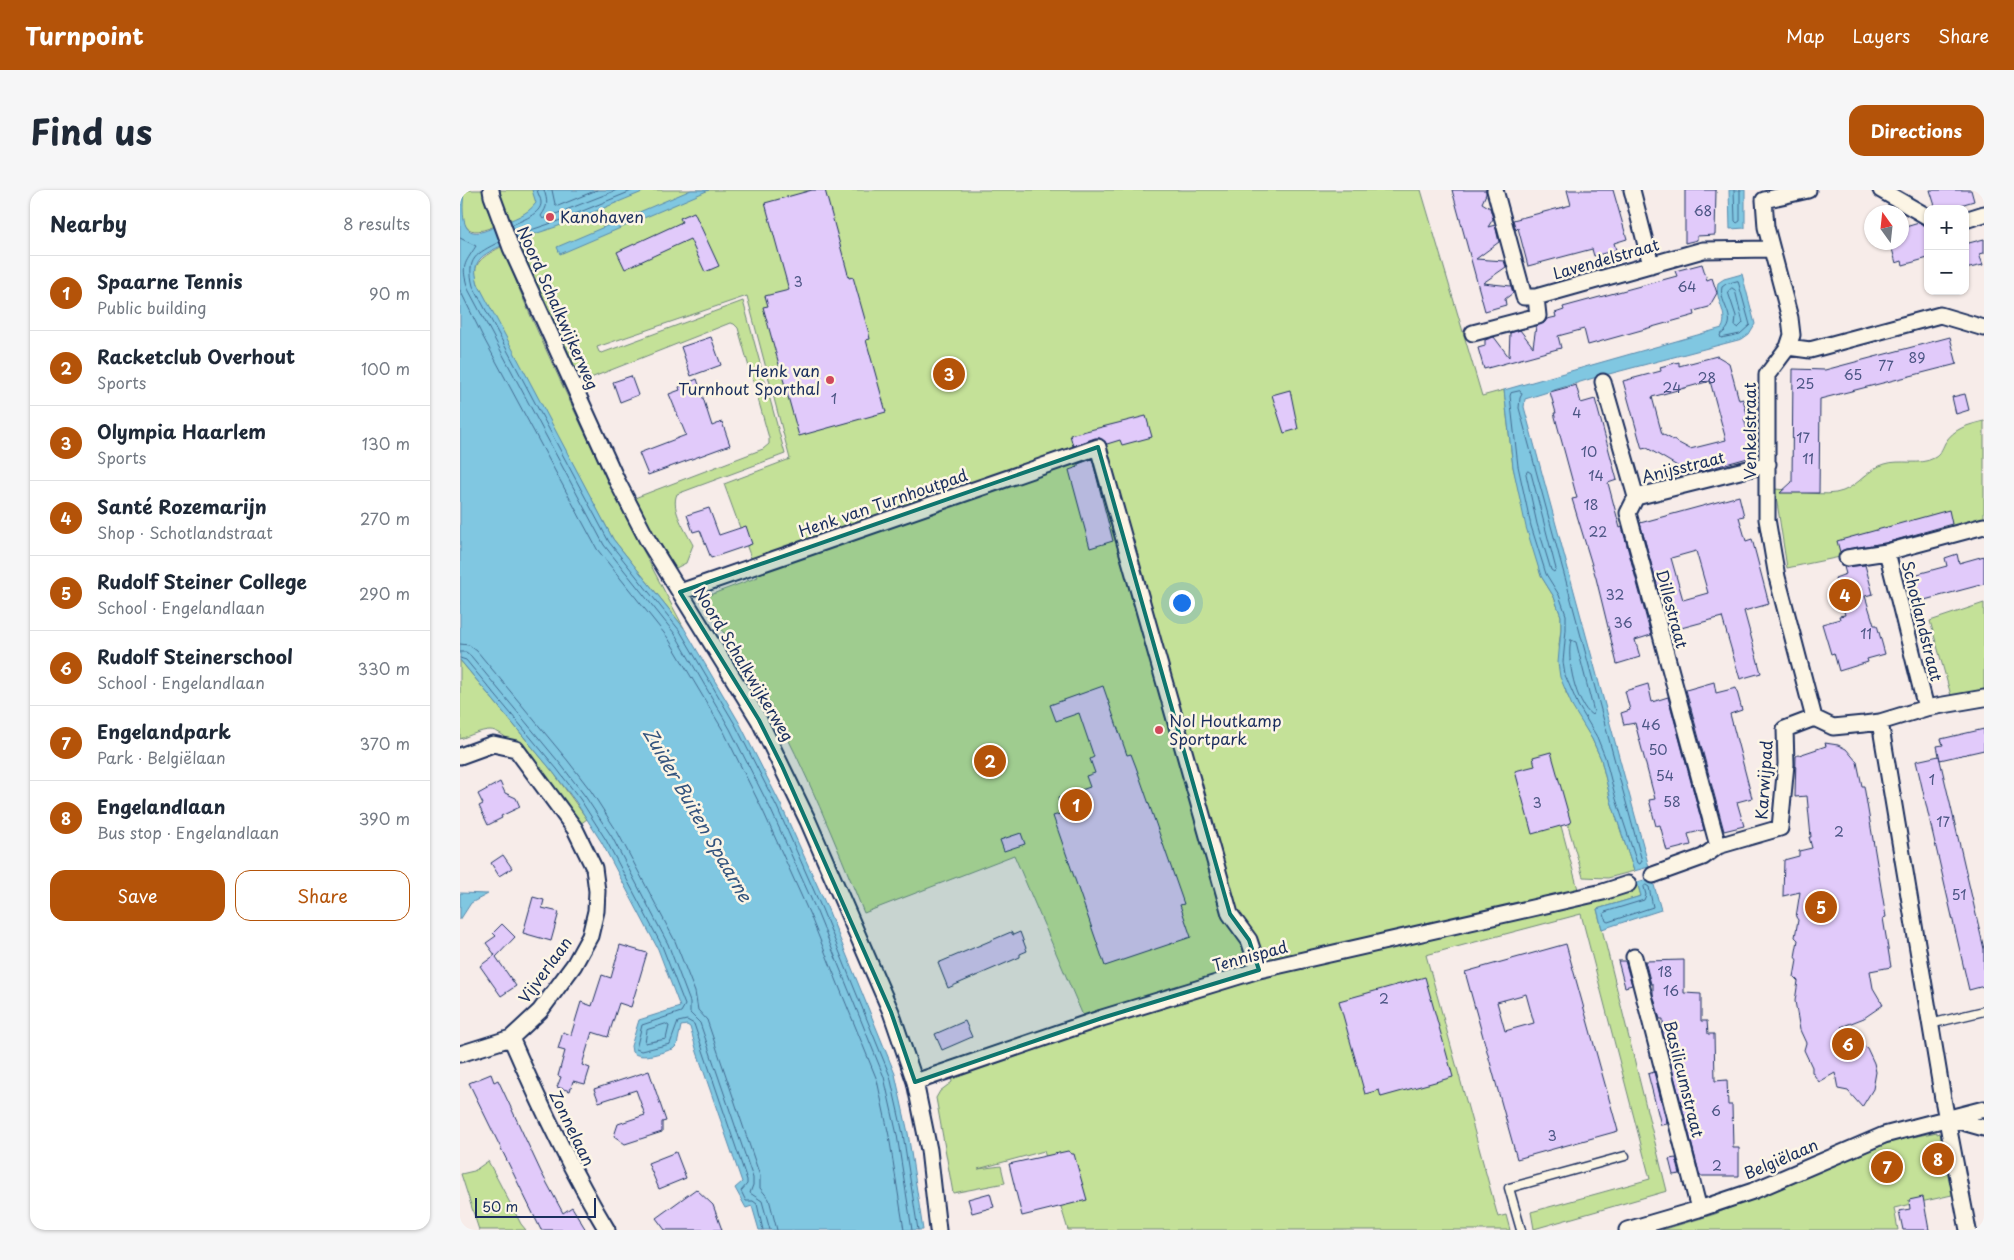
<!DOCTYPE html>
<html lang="en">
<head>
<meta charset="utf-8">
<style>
	:root { --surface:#fff; --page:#f6f6f7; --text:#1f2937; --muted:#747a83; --line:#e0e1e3; --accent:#b45309 }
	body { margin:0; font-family:"Playpen Sans",sans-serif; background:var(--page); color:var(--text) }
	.controls { position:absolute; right:15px; top:15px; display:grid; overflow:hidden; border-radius:10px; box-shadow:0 1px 4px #0004 }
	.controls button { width:45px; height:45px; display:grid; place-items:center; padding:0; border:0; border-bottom:1px solid var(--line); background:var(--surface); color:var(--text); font:25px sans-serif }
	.compass { position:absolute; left:1404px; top:15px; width:45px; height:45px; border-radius:50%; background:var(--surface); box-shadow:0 1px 4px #0004; rotate:345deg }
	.scale { position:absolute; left:15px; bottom:12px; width:121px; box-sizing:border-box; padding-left:5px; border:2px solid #1b2f5e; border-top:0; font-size:14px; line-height:18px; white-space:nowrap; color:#1b2f5e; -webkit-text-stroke:4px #fcf5e5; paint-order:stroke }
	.you { position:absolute; left:721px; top:412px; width:18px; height:18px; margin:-12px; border:4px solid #fff; border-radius:50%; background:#1a73e8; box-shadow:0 0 0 8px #1a73e833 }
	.badge { display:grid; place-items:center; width:32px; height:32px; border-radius:50%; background:var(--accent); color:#fff; font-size:16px; font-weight:700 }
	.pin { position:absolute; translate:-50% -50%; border:2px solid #fff; box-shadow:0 1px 5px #0006 }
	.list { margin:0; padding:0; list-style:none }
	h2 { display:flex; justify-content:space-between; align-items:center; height:65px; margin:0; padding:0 20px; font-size:21px }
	h2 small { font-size:16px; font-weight:400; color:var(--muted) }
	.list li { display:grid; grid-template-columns:32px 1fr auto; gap:15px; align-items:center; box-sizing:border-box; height:75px; padding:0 20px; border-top:1px solid var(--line) }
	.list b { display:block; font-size:19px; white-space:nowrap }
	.list p { margin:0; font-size:16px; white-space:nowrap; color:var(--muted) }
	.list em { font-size:16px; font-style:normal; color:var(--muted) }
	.actions { display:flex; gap:10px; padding:15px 20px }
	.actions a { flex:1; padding:11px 0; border:1px solid var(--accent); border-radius:15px; text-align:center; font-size:18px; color:var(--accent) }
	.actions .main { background:var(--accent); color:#fff }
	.map { position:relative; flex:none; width:1524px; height:1040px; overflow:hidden; border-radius:15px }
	header { display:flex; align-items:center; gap:30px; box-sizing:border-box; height:70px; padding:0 25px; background:var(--accent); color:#fff }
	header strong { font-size:24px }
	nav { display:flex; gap:28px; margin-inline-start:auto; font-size:18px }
	.intro { display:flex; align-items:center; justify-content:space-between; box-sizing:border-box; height:120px; padding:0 30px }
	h1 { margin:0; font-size:35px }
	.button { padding:12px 22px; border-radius:15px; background:var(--accent); color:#fff; font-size:18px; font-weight:700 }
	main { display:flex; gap:30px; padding:0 30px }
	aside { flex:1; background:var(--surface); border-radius:15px; box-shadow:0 1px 4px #0004 }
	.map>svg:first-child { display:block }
</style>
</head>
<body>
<header>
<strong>Turnpoint</strong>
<nav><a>Map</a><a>Layers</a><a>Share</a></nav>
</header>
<div class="intro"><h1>Find us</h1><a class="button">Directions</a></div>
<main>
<aside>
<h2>Nearby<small>8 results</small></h2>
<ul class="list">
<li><span class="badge">1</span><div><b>Spaarne Tennis</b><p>Public building</p></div><em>90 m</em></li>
<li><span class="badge">2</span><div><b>Racketclub Overhout</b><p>Sports</p></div><em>100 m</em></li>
<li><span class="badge">3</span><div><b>Olympia Haarlem</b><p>Sports</p></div><em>130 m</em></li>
<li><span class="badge">4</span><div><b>Santé Rozemarijn</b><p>Shop · Schotlandstraat</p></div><em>270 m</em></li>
<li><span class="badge">5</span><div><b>Rudolf Steiner College</b><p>School · Engelandlaan</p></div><em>290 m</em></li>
<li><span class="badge">6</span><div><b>Rudolf Steinerschool</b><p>School · Engelandlaan</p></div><em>330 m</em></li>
<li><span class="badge">7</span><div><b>Engelandpark</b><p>Park · Belgiëlaan</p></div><em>370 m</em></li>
<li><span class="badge">8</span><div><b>Engelandlaan</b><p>Bus stop · Engelandlaan</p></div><em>390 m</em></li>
</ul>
<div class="actions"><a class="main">Save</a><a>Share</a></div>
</aside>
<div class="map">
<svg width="1524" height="1040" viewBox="0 0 1524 1040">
	<rect width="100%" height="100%" fill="#f7ece9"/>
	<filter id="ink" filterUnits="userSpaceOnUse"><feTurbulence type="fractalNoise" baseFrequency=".02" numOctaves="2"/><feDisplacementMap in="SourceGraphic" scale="10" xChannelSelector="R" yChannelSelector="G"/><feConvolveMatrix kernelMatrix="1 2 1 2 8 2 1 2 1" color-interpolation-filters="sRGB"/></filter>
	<g filter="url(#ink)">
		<!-- green -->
		<path fill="#c4e198" stroke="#70887b" d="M4,0H25L27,19L35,36C0,51 0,30 4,0Z
			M33,0H961L1022,206L1044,200L1053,277L1081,386L1094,407L1101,426V439L1099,455L1106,503L1132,549L1141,569L1151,611L1174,681L1148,688L1123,687L1106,629L1082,565L1119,703L1134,704L1177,692L1181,706L1137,719L1207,1001L1074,1039L1071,1022L1190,989L1121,724L966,765L1038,1027L1046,1025L1050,1040H608L584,961L518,979L541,976L545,993L493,1003L476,908L480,901L492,892L489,875L624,828L554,665L404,723C375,652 346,580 309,512C289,477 265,444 241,412L247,406L298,387L264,294L330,269L287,106L137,157L139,162L142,163L283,111L325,264L217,304C210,319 226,341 233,355L226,373L216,378L172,309L303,259L309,254V248L278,138L274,134L270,133L118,193L48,27L35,6Z
			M43,56C60,106 84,155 106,203C143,282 182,360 224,438L153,349L28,116C12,82 6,74 43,56Z
			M1524,231V332L1438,355L1327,378L1315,299C1334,300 1366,308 1383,301C1399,295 1409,278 1425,274C1440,269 1460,276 1474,268C1480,265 1482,259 1485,253C1494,238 1508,235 1524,231Z
			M1524,413V503L1492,509L1470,431Z
			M0,470L93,582L127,629L116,637C102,617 54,540 30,540C21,540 9,546 0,549Z
			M1477,942V944L1480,943L1492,1005L1434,1018L1438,1040H1202L1255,1024L1433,951Z
			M28,971L61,1034L66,1040H19L1,984L14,981Z"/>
		<!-- water -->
		<path fill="#80c7e1" stroke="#588aad" d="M0,0H4C3,11 0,40 13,42C21,44 32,38 39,35C53,29 67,25 76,13L72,0H187C158,12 130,24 101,35C81,43 34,54 20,69C13,77 16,86 18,94L153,349L224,438L280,534L321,615L367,717L435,884L448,943L463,1040H299L292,1016L286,1018L275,998L282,992L237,862L230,837L227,835L221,836L217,855L213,859C202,862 182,871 172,862L171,856L179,830L220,817L198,759L142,653L116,612L93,582L0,470Z
			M231,0H249L100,64L97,57Z
			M1269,0H1285V38L1270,39Z
			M1282,84L1295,134L1289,144L1282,149L1130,189L1065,209L1064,217L1189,677L1174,681L1151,611L1141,569L1132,549L1113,518L1100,487L1098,473L1101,439V426L1094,407L1081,386L1066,337L1053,277L1044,200L1262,138C1269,122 1254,111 1258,93L1264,89Z
			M1192,688L1201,720L1142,739L1137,719L1181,706L1177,692Z
			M0,703L28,704L11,713L0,730Z"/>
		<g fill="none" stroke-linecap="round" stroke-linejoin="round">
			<!-- shore -->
			<path stroke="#436c92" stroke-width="1" d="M84,0C88,12 88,16 81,26L83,29L157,0
				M92,0L95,14L98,16L137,0
				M1274,0L1275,31L1277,33L1280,31V0
				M52,35C60,31 82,24 81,12C81,9 78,4 77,0
				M56,45L98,31L174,0
				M0,48L16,56C4,75 1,75 8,99L144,355L215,444L270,539L311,620L357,722L424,887L437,945L452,1040
				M39,52C16,64 6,68 13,96L149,352L220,441L276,536L317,617L362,719L430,886L443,944L458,1040
				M1278,91L1290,135L1280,144L1261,148L1260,145C1282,131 1258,114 1262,97L1266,94Z
				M1272,98L1275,100L1283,133L1278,138L1275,136L1276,126L1268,102Z
				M0,100L22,145L137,359L208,448L264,542L304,623L350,725L417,890L429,946L444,1040
				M1060,201L1062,204L1060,208L1059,218L1182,671L1180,674L1177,673L1156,609L1145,567L1137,547L1118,515L1105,485L1103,472L1106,440V425L1099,405L1086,384L1071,336L1058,276L1050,206L1051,203Z
				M1068,281L1071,283L1096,379L1094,382L1091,380L1077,334L1066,284Z
				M1111,450L1116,452L1134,522L1132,525C1116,515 1106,469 1111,450Z
				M0,454L9,455L17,461L108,571L131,601L158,643L215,751L235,802L238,820L247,830L300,986V998L309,1009L317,1040
				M0,462H6L11,466L102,576L125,606L152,647L208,754L230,812V823L240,833L293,988V995L290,1003L302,1011L310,1040
				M0,468L6,470L97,579L120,609L146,650L202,756L225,815L221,822L182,835L176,859L181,861L210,854L218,832L227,830L234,834L287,990V994L281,1001L286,1011H293L297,1014L303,1040
				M1186,695L1189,697L1193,717L1148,732L1146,731L1144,724L1145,722L1184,710L1186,705L1184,697Z
				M206,834L209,836L206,849L185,853L187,840Z"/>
		</g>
		<!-- building -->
		<path fill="#e1cafa" stroke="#1b2f5e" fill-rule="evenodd" d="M352,0H365L389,88L393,87L408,140L410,149L406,150L426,222L339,246L303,117L308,116L305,106L329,100L305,13Z
			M992,0H1026V4L1022,13L1030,18L1033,29L1028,37L1035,35L1039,52L1016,69L1044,71L1046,77L1023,93L1051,96L1053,103L1045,109L1046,115L1025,121Z
			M1107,0H1153L1167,49L1154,53L1156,60L1134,66L1132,59L1068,76L1058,38L1056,40L1053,30L1111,15Z
			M1225,0H1256L1255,45L1237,46V50L1225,53Z
			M1470,0H1511L1514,11L1487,19H1476Z
			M234,22L259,76L245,82L230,49L165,79L157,62L222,32L220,28Z
			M1459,33L1467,36L1468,40V68L1443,75L1442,71L1436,73L1430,52H1442V38Z
			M1524,49V63L1519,64L1523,75L1505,79V54Z
			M1242,74L1247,90L1252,88L1257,103L1249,117L1234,121L1235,125L1128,155L1124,139L1098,146L1101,158L1024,179L1018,158L1025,156V150L1034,147L1049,167L1050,143L1060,140L1073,157L1076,136L1084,133L1087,129L1096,127L1095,123L1104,120L1103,117L1217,86L1215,81Z
			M251,147L261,175L231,186L221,157Z
			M1490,147L1497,174L1360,209L1359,303H1320L1332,292L1333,179L1365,180Z
			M1257,166L1269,173L1279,210L1283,209L1288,228L1284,229L1295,266L1226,285L1224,280L1187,258L1182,259L1163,191L1201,181L1200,177L1219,172V176ZM1250,191L1266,250L1230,259L1202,244L1192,207Z
			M171,186L178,205L160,212L153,192Z
			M237,189L252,236L262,232L270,255L188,285L179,263L226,245L209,204L220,200L219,197Z
			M1116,195L1121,213L1135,209L1157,290L1148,293L1160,338L1162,337L1191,445L1175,450L1180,467L1157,474L1136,388L1112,309L1117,308L1094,223H1096L1090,202Z
			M830,200L838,239L824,243L812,205Z
			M1505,204L1509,220L1496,224L1492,207Z
			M686,226L692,247L662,255L660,250L647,254L640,248H635L613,256L610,245Z
			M632,269L653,351L630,358L609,280L618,277V274Z
			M1279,306L1284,326L1279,327L1286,351L1292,349L1309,414L1284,421L1301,483L1280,489L1262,427L1210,441L1180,333ZM1236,361L1248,403L1223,410L1211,368Z
			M249,318L259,345L286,336L292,354L251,368L240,340L233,342L227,325Z
			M1489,320L1492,334L1425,353L1386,359L1380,362L1377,351Z
			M1497,364L1499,373L1524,366V394L1457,412L1450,386L1487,376L1485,368Z
			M1405,375L1413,404L1405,406L1414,435H1417L1425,464L1407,469L1408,472L1379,481L1374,463L1371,464L1362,434L1380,429L1379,426L1385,425L1375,388L1386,384L1384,377Z
			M1254,492L1256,503L1276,498L1282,520L1270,524L1292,608L1277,612L1284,636L1264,641L1226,500Z
			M1188,494L1192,512L1208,507L1244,640L1228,644L1231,655L1207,661L1200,635L1196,636L1189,610L1195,609L1175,533L1164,535L1161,523L1170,520L1165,501Z
			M643,496L667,565L671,564L676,577L724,714L720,715L731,747L645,776L593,626L603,623L598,608L630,597L626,586L635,583L630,569L634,567L619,523L596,531L590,515Z
			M1524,539V560L1480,570L1477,556L1483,555L1481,549Z
			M1365,553L1378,555L1386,559L1397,572L1402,596H1404L1426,727L1423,728L1431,777L1410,781L1413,798L1423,815L1404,828L1381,837L1407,858L1414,873L1416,882L1413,899L1402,917L1388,901L1378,899L1375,883L1359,892L1352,882V877L1344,860L1346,853L1340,840L1335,811L1338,791L1334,787L1337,770L1335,767L1338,750L1335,747L1338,730L1336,727L1340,702L1323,706L1324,670L1339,666V661L1352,658L1349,647H1351L1347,606L1335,607L1336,566L1366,556Z
			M1091,562L1111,633L1072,644L1055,581L1075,576L1073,567Z
			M1479,566L1524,759V796L1509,800L1456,571Z
			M40,592L45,603L56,608L60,617L41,626L42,628L28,635L19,616L23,614L18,604Z
			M561,643L565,654L544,661L540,650Z
			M43,665L52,678L39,686L31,673Z
			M73,707L84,710L82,718L99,722L91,751L63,743Z
			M42,734L55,747L36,767L56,796L41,806L20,776L35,765L26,753L36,746L33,743Z
			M551,742L553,745L560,742L567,761L560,764V767L488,798L478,773Z
			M1106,754L1158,941L1057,969L1005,782ZM1066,804L1074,833L1045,841L1037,812Z
			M160,755L187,763L171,817L159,813L148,847L132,842L122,875L130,878L125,894L113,891L110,901L97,897L101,887L98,886L105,861L98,859L103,842L111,845L121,812L132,816L142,785L151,788Z
			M1224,770V803L1241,804V831H1247L1248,844H1254L1255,891L1267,890L1268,915H1272L1273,958H1279V986H1240L1203,844V829H1200L1193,805V794H1191L1185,771Z
			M1158,771H1165L1172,795L1165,797Z
			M965,787L993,887L921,907L919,900L905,904L879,811Z
			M505,831L512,847L482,860L475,844Z
			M189,881L206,931L202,932V942L165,954L154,946L158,934L185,925L176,900L139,912L134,899Z
			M1194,882L1207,934L1201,935L1188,884Z
			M31,884L34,892L38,890L81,982L103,1023L112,1017L126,1040H81L9,893Z
			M608,961L612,964H614L627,1010L562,1026L549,974Z
			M216,962L226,988L199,999L188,973Z
			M1216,968L1220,984L1213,985L1209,969Z
			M236,999L253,1015L262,1040H205L196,1028Z
			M530,1003L534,1017L512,1023L508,1009Z
			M1463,1007L1469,1040H1443L1439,1021L1450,1019L1449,1010Z"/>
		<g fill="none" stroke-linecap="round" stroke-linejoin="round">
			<!-- lane casing -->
			<g stroke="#1b2f5e" stroke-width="11">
				<path id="lane" d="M1470,834L1524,821
					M1061,1040L1049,998L1165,966"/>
			</g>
			<!-- street casing -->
			<g stroke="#1b2f5e" stroke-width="19">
				<path id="street" d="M31,0L32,6L51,58L157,291L187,349L299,530L348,631L431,822L455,892L469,960L478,1040
					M1035,0L1064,107H1076
					M1172,0L1191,75
					M1348,0L1304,10L1306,37L1330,128L1332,145L1328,157L1307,185V329L1317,387L1354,528
					M1421,0L1468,27
					M1505,30L1524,24
					M1013,143L1078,126L1076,107L1243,60L1311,59
					M1328,157L1350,160L1480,125L1524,138
					M1143,192L1176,307L1168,323L1258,656
					M1176,307L1308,274
					M1387,368L1427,362
					M220,402L638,257L770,724L789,750L799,780
					M1466,518L1427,362L1524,336
					M1420,532L1483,909L1508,1040
					M0,566L33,554L56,559L115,639L134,678L137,701L136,721L130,746L114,775L80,821L51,848L0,864
					M1193,685L1243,667L1258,656L1320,638L1326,574L1325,539L1354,528L1373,537L1404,534L1420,532L1466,518L1524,508
					M1174,767L1239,1019
					M51,848C80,915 109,977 147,1040
					M455,892L642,828L799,780L1143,702L1168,694
					M1488,928L1524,938
					M1167,1040L1239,1019L1293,1001L1424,945L1524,919"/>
			</g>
			<!-- lane -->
			<use href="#lane" stroke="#fcf5e5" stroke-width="8"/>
			<!-- street -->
			<use href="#street" stroke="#fcf5e5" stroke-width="15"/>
		</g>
	</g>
	<!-- marked area -->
	<path fill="#0f766e" fill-opacity="0.2" stroke="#0f766e" stroke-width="4" stroke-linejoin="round" d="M638,257L770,724L789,750L799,780L642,828L455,892L431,822L322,576L299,530L220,402Z"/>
	<!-- markers -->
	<g fill="#d1495b" stroke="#fcf5e5" stroke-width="2">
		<circle cx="90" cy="27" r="5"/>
		<circle cx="370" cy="190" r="5"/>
		<circle cx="699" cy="540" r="5"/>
	</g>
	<g text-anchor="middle" stroke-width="5" stroke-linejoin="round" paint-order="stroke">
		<!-- number labels -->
		<g font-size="14" fill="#4c5685">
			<text x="1243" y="26">68</text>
			<text x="338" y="97">3</text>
			<text x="1227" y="102">64</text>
			<text x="1457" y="173">89</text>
			<text x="1426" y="181">77</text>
			<text x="1393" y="190">65</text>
			<text x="1247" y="193">28</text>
			<text x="1345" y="199">25</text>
			<text x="1212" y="203">24</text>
			<text x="374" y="214">1</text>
			<text x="1117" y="228">4</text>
			<text x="1343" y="253">17</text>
			<text x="1129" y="267">10</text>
			<text x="1348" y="274">11</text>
			<text x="1136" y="291">14</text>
			<text x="1131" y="320">18</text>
			<text x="1138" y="347">22</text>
			<text x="1155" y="410">32</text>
			<text x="1163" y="438">36</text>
			<text x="1406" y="449">11</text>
			<text x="1191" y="540">46</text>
			<text x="1198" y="565">50</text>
			<text x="1205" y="591">54</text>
			<text x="1472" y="595">1</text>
			<text x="1212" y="617">58</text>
			<text x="1077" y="618">3</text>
			<text x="1483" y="637">17</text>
			<text x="1379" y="647">2</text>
			<text x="1499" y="710">51</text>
			<text x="1205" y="787">18</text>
			<text x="1211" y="806">16</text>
			<text x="924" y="814">2</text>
			<text x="1256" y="926">6</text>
			<text x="1092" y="951">3</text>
			<text x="1257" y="981">2</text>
		</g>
		<!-- poi labels -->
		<g font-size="16" fill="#1b2f5e" stroke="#fcf5e5" text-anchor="start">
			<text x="100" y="33">Kanohaven</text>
			<text x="360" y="187" text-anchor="end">Henk van<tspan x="360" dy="18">Turnhout Sporthal</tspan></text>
			<text x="709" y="537">Nol Houtkamp<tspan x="709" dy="18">Sportpark</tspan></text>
		</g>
		<!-- street labels -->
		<g font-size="16" fill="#1b2f5e" stroke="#fcf5e5">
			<text transform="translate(1146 69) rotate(-16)" y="6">Lavendelstraat</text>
			<text transform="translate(98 118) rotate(66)" y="6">Noord Schalkwijkerweg</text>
			<text transform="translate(1290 241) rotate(-90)" y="6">Venkelstraat</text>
			<text transform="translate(1223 277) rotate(-14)" y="6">Anijsstraat</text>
			<text transform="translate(423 313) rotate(-19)" y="6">Henk van Turnhoutpad</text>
			<text transform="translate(1212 419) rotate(75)" y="6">Dillestraat</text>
			<text transform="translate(1462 431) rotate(76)" y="6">Schotlandstraat</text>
			<text transform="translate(284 474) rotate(59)" y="6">Noord Schalkwijkerweg</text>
			<text transform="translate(1304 590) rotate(-86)" y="6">Karwijpad</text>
			<text transform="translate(790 766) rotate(-15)" y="6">Tennispad</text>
			<text transform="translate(85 780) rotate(-54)" y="6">Vijverlaan</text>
			<text transform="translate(1224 889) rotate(76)" y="6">Basilicumstraat</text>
			<text transform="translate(112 938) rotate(64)" y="6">Zonnelaan</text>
			<text transform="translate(1321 969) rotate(-23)" y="6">Belgiëlaan</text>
		</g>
		<!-- water labels -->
		<g font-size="18" font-style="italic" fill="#34557f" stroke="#fcf5e5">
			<text transform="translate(237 625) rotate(60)" y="6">Zuider Buiten Spaarne</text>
		</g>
	</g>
</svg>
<div class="controls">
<button>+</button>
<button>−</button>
</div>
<svg class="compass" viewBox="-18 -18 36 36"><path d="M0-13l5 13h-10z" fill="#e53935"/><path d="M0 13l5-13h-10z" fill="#747a83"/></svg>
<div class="scale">50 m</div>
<div class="you"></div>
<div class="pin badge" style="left:616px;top:615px">1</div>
<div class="pin badge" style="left:530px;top:571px">2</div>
<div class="pin badge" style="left:489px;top:184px">3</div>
<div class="pin badge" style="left:1385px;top:405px">4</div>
<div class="pin badge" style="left:1361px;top:717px">5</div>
<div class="pin badge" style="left:1388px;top:854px">6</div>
<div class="pin badge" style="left:1427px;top:977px">7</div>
<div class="pin badge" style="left:1478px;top:969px">8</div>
</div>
</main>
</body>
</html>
